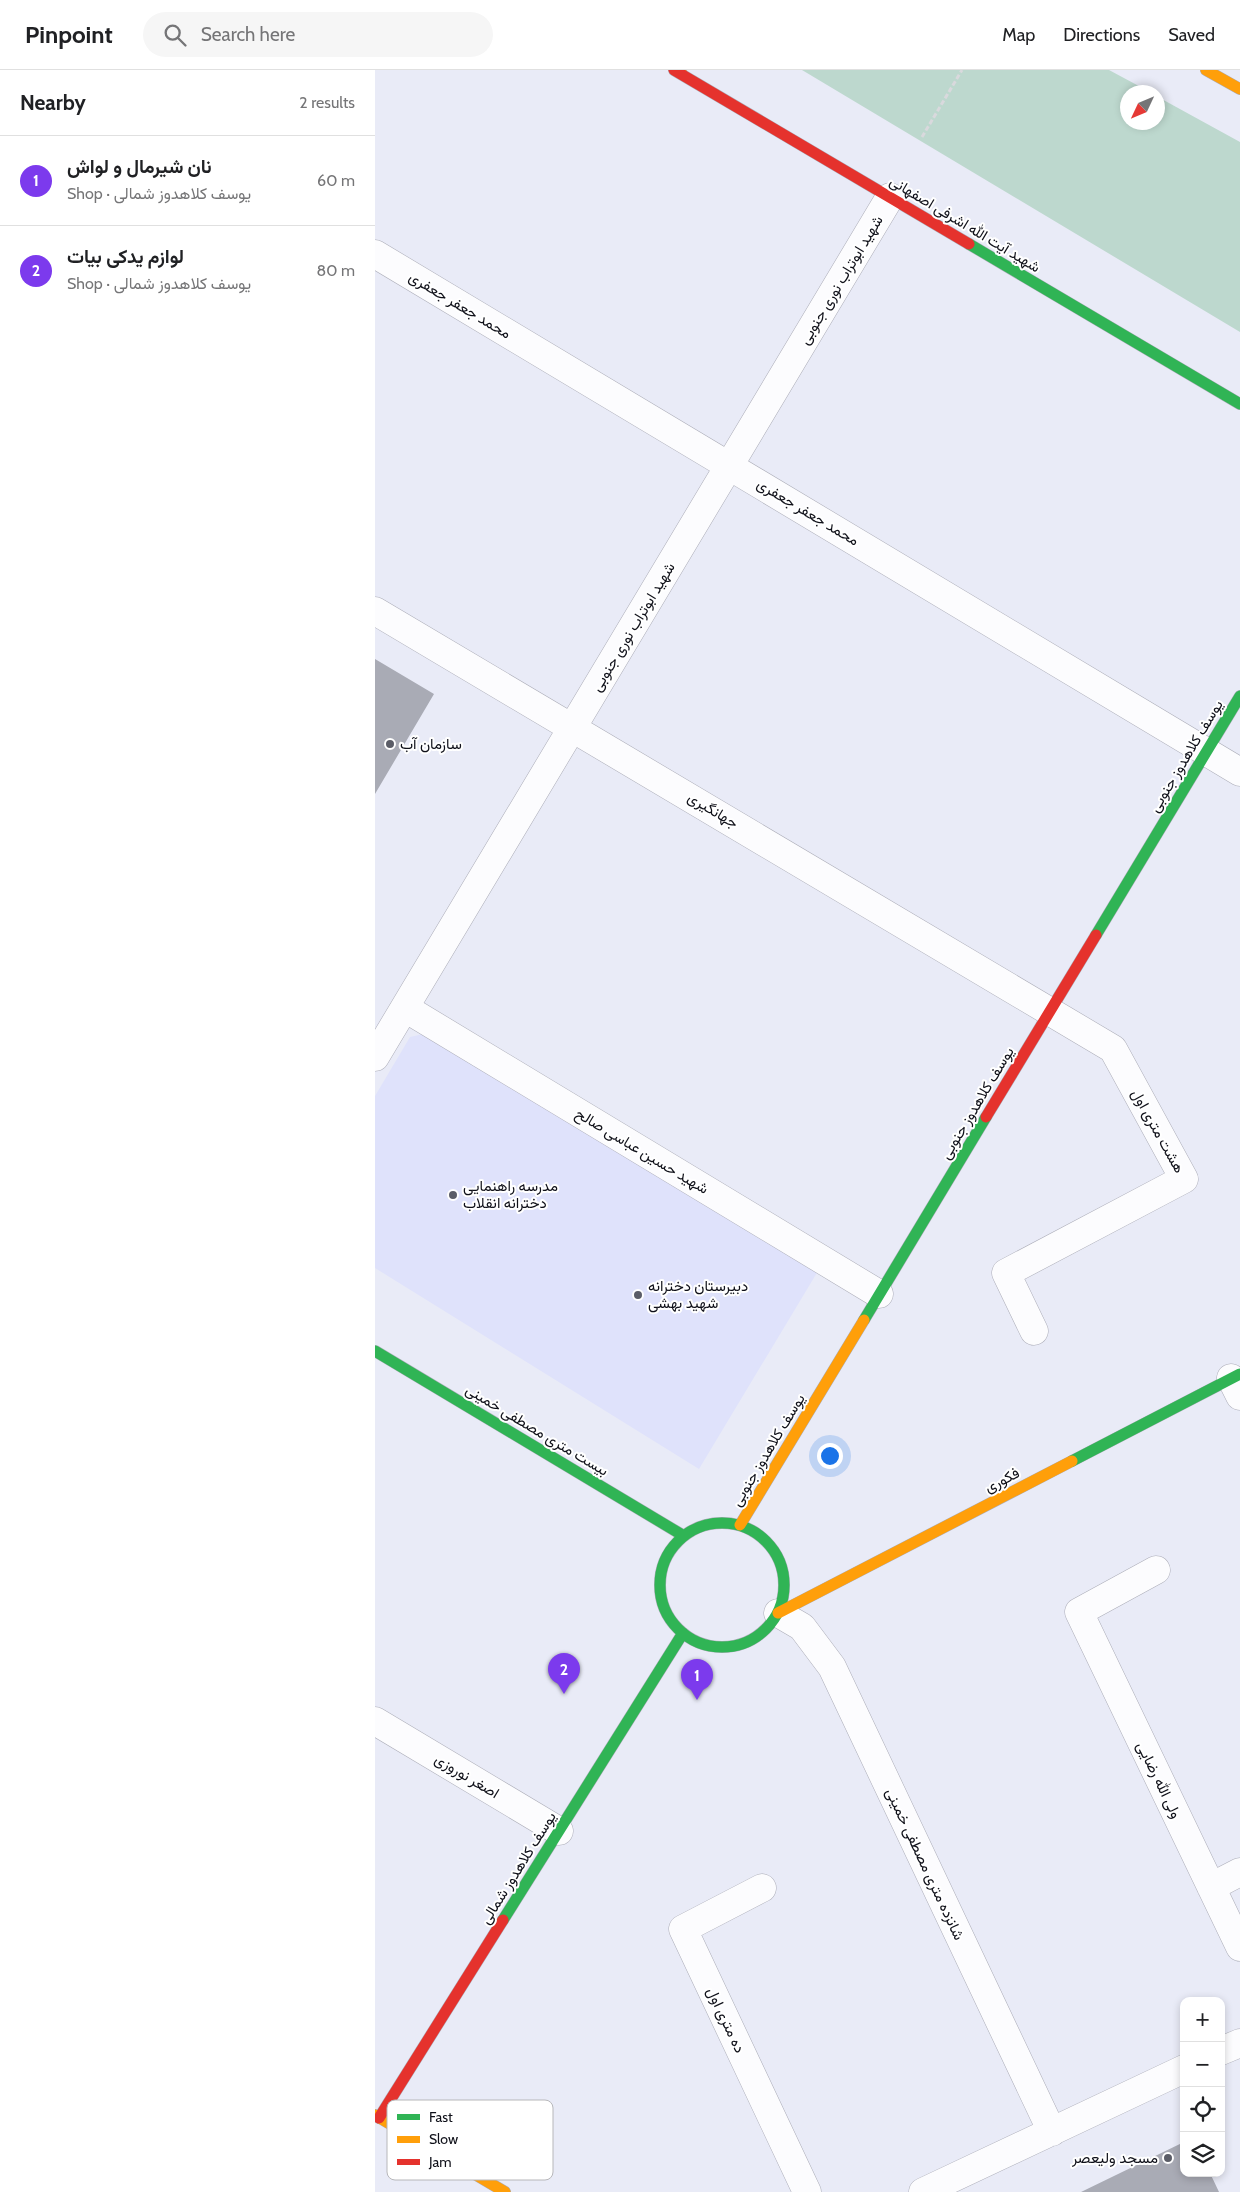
<!DOCTYPE html>
<html lang="en">
<head>
<meta charset="utf-8">
<style>
	:root { --surface:#fff; --page:#f6f6f6; --text:#202124; --muted:#757577; --line:#e0e0e0; --accent:#7c3aed }
	body { margin:0; font-family:Cabin,Vazirmatn,sans-serif; background:var(--page); color:var(--text) }
	.controls { position:absolute; right:15px; bottom:15px; display:grid; overflow:hidden; border-radius:10px; box-shadow:0 2px 8px #0003 }
	.controls button { width:45px; height:45px; display:grid; place-items:center; padding:0; border:0; border-bottom:1px solid var(--line); background:var(--surface); color:var(--text); font:25px sans-serif }
	.compass { position:absolute; left:745px; top:15px; width:45px; height:45px; border-radius:50%; background:var(--surface); box-shadow:0 2px 8px #0003; rotate:226deg }
	.you { position:absolute; left:454px; top:1385px; width:18px; height:18px; margin:-12px; border:4px solid #fff; border-radius:50%; background:#1a73e8; box-shadow:0 0 0 8px #1a73e833 }
	.badge { display:grid; place-items:center; width:32px; height:32px; border-radius:50%; background:var(--accent); color:#fff; font-size:16px; font-weight:700 }
	.pin { position:absolute; translate:-50% -41px; filter:drop-shadow(0 1px 2px #0008) }
	.pin::after { content:''; position:absolute; top:26px; width:18px; height:15px; background:inherit; clip-path:polygon(0 0,100% 0,50% 100%) }
	.list { margin:0; padding:0; list-style:none }
	h2 { display:flex; justify-content:space-between; align-items:center; height:65px; margin:0; padding:0 20px; font-size:21px }
	h2 small { font-size:16px; font-weight:400; color:var(--muted) }
	.list li { display:grid; grid-template-columns:32px 1fr auto; gap:15px; align-items:center; box-sizing:border-box; height:90px; padding:0 20px; border-top:1px solid var(--line) }
	.list b { display:block; font-size:19px; white-space:nowrap }
	.list p { margin:0; font-size:16px; white-space:nowrap; color:var(--muted) }
	.list em { font-size:16px; font-style:normal; color:var(--muted) }
	.icon { flex:none; width:28px; height:28px; fill:none; stroke:currentColor; stroke-width:2; stroke-linecap:round; stroke-linejoin:round }
	.map { position:relative; flex:none; width:865px; height:2122px; overflow:hidden }
	header { display:flex; align-items:center; gap:30px; box-sizing:border-box; height:70px; padding:0 25px; background:var(--surface); border-bottom:1px solid var(--line) }
	header strong { font-size:24px }
	nav { display:flex; gap:28px; margin-inline-start:auto; font-size:18px }
	.search { width:350px; height:45px; background:var(--page); display:flex; align-items:center; gap:12px; box-sizing:border-box; padding:0 18px; border-radius:28px; color:var(--muted); font-size:19px }
	main { display:flex }
	aside { flex:1; background:var(--surface) }
	.map>svg:first-child { display:block }
</style>
</head>
<body>
<header>
<strong>Pinpoint</strong>
<div class="search"><svg class="icon" aria-label="search" viewBox="0 0 24 24"><circle cx="10" cy="10" r="6"/><path d="M15 15l6 6"/></svg>Search here</div>
<nav><a>Map</a><a>Directions</a><a>Saved</a></nav>
</header>
<main>
<aside>
<h2>Nearby<small>2 results</small></h2>
<ul class="list">
<li><span class="badge">1</span><div><b>نان شیرمال و لواش</b><p>Shop · یوسف کلاهدوز شمالی</p></div><em>60 m</em></li>
<li><span class="badge">2</span><div><b>لوازم یدکی بیات</b><p>Shop · یوسف کلاهدوز شمالی</p></div><em>80 m</em></li>
</ul>
</aside>
<div class="map">
<svg width="865" height="2122" viewBox="0 0 865 2122">
	<rect width="100%" height="100%" fill="#e9ebf7"/>
	<!-- built -->
	<path fill="#dfe2fb" d="M48,964L443,1201L324,1399L0,1198V1026L35,967Z"/>
	<!-- green -->
	<path fill="#bdd8ce" d="M427,0H734L775,22H752V52H782L783,27L865,72V262Z"/>
	<!-- building -->
	<path fill="#a9abb5" d="M0,589L59,624L0,724Z
		M809,2072V2103H835L844,2122H706Z"/>
	<g fill="none" stroke-linecap="round" stroke-linejoin="round">
		<!-- street casing -->
		<g stroke="#acadb8" stroke-width="29">
			<path id="street" d="M0,184L865,702
				M0,541L738,979L809,1109L631,1203L659,1261
				M30,938L504,1224
				M0,987L515,127
				M856,1308L865,1326
				M781,1500L704,1542L865,1877
				M403,1543L427,1557L457,1597L677,2062
				M0,1651L184,1761
				M836,1817L865,1802
				M387,1818L308,1859L432,2122
				M846,1981L865,1973
				M548,2122L809,1999"/>
		</g>
		<!-- fast casing -->
		<g stroke="#acadb8" stroke-width="12">
			<path id="fast" d="M594,174L865,334
				M721,865L865,626
				M489,1250L611,1047
				M0,1281L309,1466
				M697,1391L865,1304
				M285 1515a62 62 0 1 1 124 0a62 62 0 1 1-124 0Z
				M128,1850L308,1563"/>
		</g>
		<!-- slow casing -->
		<g stroke="#acadb8" stroke-width="12">
			<path id="slow" d="M303,0L307,4
				M831,0L865,19
				M365,1455L489,1250
				M403,1543L697,1391
				M0,2045L130,2122"/>
		</g>
		<!-- jam casing -->
		<g stroke="#acadb8" stroke-width="12">
			<path id="jam" d="M299,0L594,174
				M611,1047L721,865
				M4,2048L128,1850"/>
		</g>
		<!-- path -->
		<path stroke="#d9d9dd" stroke-width="3" stroke-dasharray="5 2.5" stroke-linecap="butt" d="M547,67L587,0"/>
		<!-- street -->
		<use href="#street" stroke="#fcfcfe" stroke-width="28"/>
		<!-- fast -->
		<use href="#fast" stroke="#30b455" stroke-width="11"/>
		<!-- slow -->
		<use href="#slow" stroke="#ff9f0a" stroke-width="11"/>
		<!-- jam -->
		<use href="#jam" stroke="#e5322d" stroke-width="11"/>
	</g>
	<!-- markers -->
	<g fill="#5b5d67" stroke="#fff" stroke-width="2">
		<circle cx="15" cy="674" r="5"/>
		<circle cx="78" cy="1125" r="5"/>
		<circle cx="263" cy="1225" r="5"/>
		<circle cx="793" cy="2088" r="5"/>
	</g>
	<g text-anchor="middle" stroke-width="4" stroke-linejoin="round" paint-order="stroke">
		<!-- street labels -->
		<g font-size="15" fill="#0f1019" stroke="#fff">
			<text transform="translate(590 154) rotate(31)" y="5">شهید آیت الله اشرفی اصفهانی</text>
			<text transform="translate(466 210) rotate(-59)" y="5">شهید ابوتراب نوری جنوبی</text>
			<text transform="translate(85 235) rotate(31)" y="5">محمد جعفر جعفری</text>
			<text transform="translate(433 442) rotate(31)" y="5">محمد جعفر جعفری</text>
			<text transform="translate(258 557) rotate(-59)" y="5">شهید ابوتراب نوری جنوبی</text>
			<text transform="translate(811 686) rotate(-59)" y="5">یوسف کلاهدوز جنوبی</text>
			<text transform="translate(338 740) rotate(31)" y="5">جهانگیری</text>
			<text transform="translate(602 1033) rotate(-59)" y="5">یوسف کلاهدوز جنوبی</text>
			<text transform="translate(783 1061) rotate(61)" y="5">هشت متری اول</text>
			<text transform="translate(267 1081) rotate(31)" y="5">شهید حسین عباسی صالح</text>
			<text transform="translate(162 1360) rotate(31)" y="5">بیست متری مصطفی خمینی</text>
			<text transform="translate(393 1380) rotate(-59)" y="5">یوسف کلاهدوز جنوبی</text>
			<text transform="translate(627 1410) rotate(-27)" y="5">فکوری</text>
			<text transform="translate(92 1706) rotate(31)" y="5">اصغر نوروزی</text>
			<text transform="translate(784 1710) rotate(64)" y="5">ولی الله رضایی</text>
			<text transform="translate(550 1794) rotate(65)" y="5">شانزده متری مصطفی خمینی</text>
			<text transform="translate(143 1798) rotate(-58)" y="5">یوسف کلاهدوز شمالی</text>
			<text transform="translate(351 1950) rotate(65)" y="5">ده متری اول</text>
		</g>
		<!-- poi labels -->
		<g font-size="15" fill="#0f1019" stroke="#fff" text-anchor="start">
			<text x="25" y="679">سازمان آب</text>
			<text x="88" y="1121">مدرسه راهنمایی<tspan x="88" dy="17">دخترانه انقلاب</tspan></text>
			<text x="273" y="1221">دبیرستان دخترانه<tspan x="273" dy="17">شهید بهشی</tspan></text>
			<text x="783" y="2093" text-anchor="end">مسجد ولیعصر</text>
		</g>
	</g>
	<!-- legend -->
	<rect x="12" y="2030" width="166" height="80" rx="8" fill="#fff" stroke="#b7b7ba" stroke-width="1"/>
	<rect x="22" y="2044" width="23" height="6" fill="#30b455"/>
	<rect x="22" y="2066" width="23" height="7" fill="#ff9f0a"/>
	<rect x="22" y="2089" width="23" height="6" fill="#e5322d"/>
	<g font-size="14" fill="#0f1019">
		<text x="54" y="2052">Fast</text>
		<text x="54" y="2074">Slow</text>
		<text x="54" y="2097">Jam</text>
	</g>
</svg>
<div class="controls">
<button>+</button>
<button>−</button>
<button><svg class="icon" aria-label="locate" viewBox="0 0 24 24"><circle cx="12" cy="12" r="6"/><path d="M12 2v4M12 18v4M2 12h4M18 12h4"/></svg></button>
<button><svg class="icon" aria-label="layers" viewBox="0 0 24 24"><path d="M12 4l9 5-9 5-9-5zM3 14l9 5 9-5"/></svg></button>
</div>
<svg class="compass" viewBox="-18 -18 36 36"><path d="M0-13l5 13h-10z" fill="#e53935"/><path d="M0 13l5-13h-10z" fill="#757577"/></svg>
<div class="you"></div>
<div class="pin badge" style="left:322px;top:1630px">1</div>
<div class="pin badge" style="left:189px;top:1624px">2</div>
</div>
</main>
</body>
</html>
